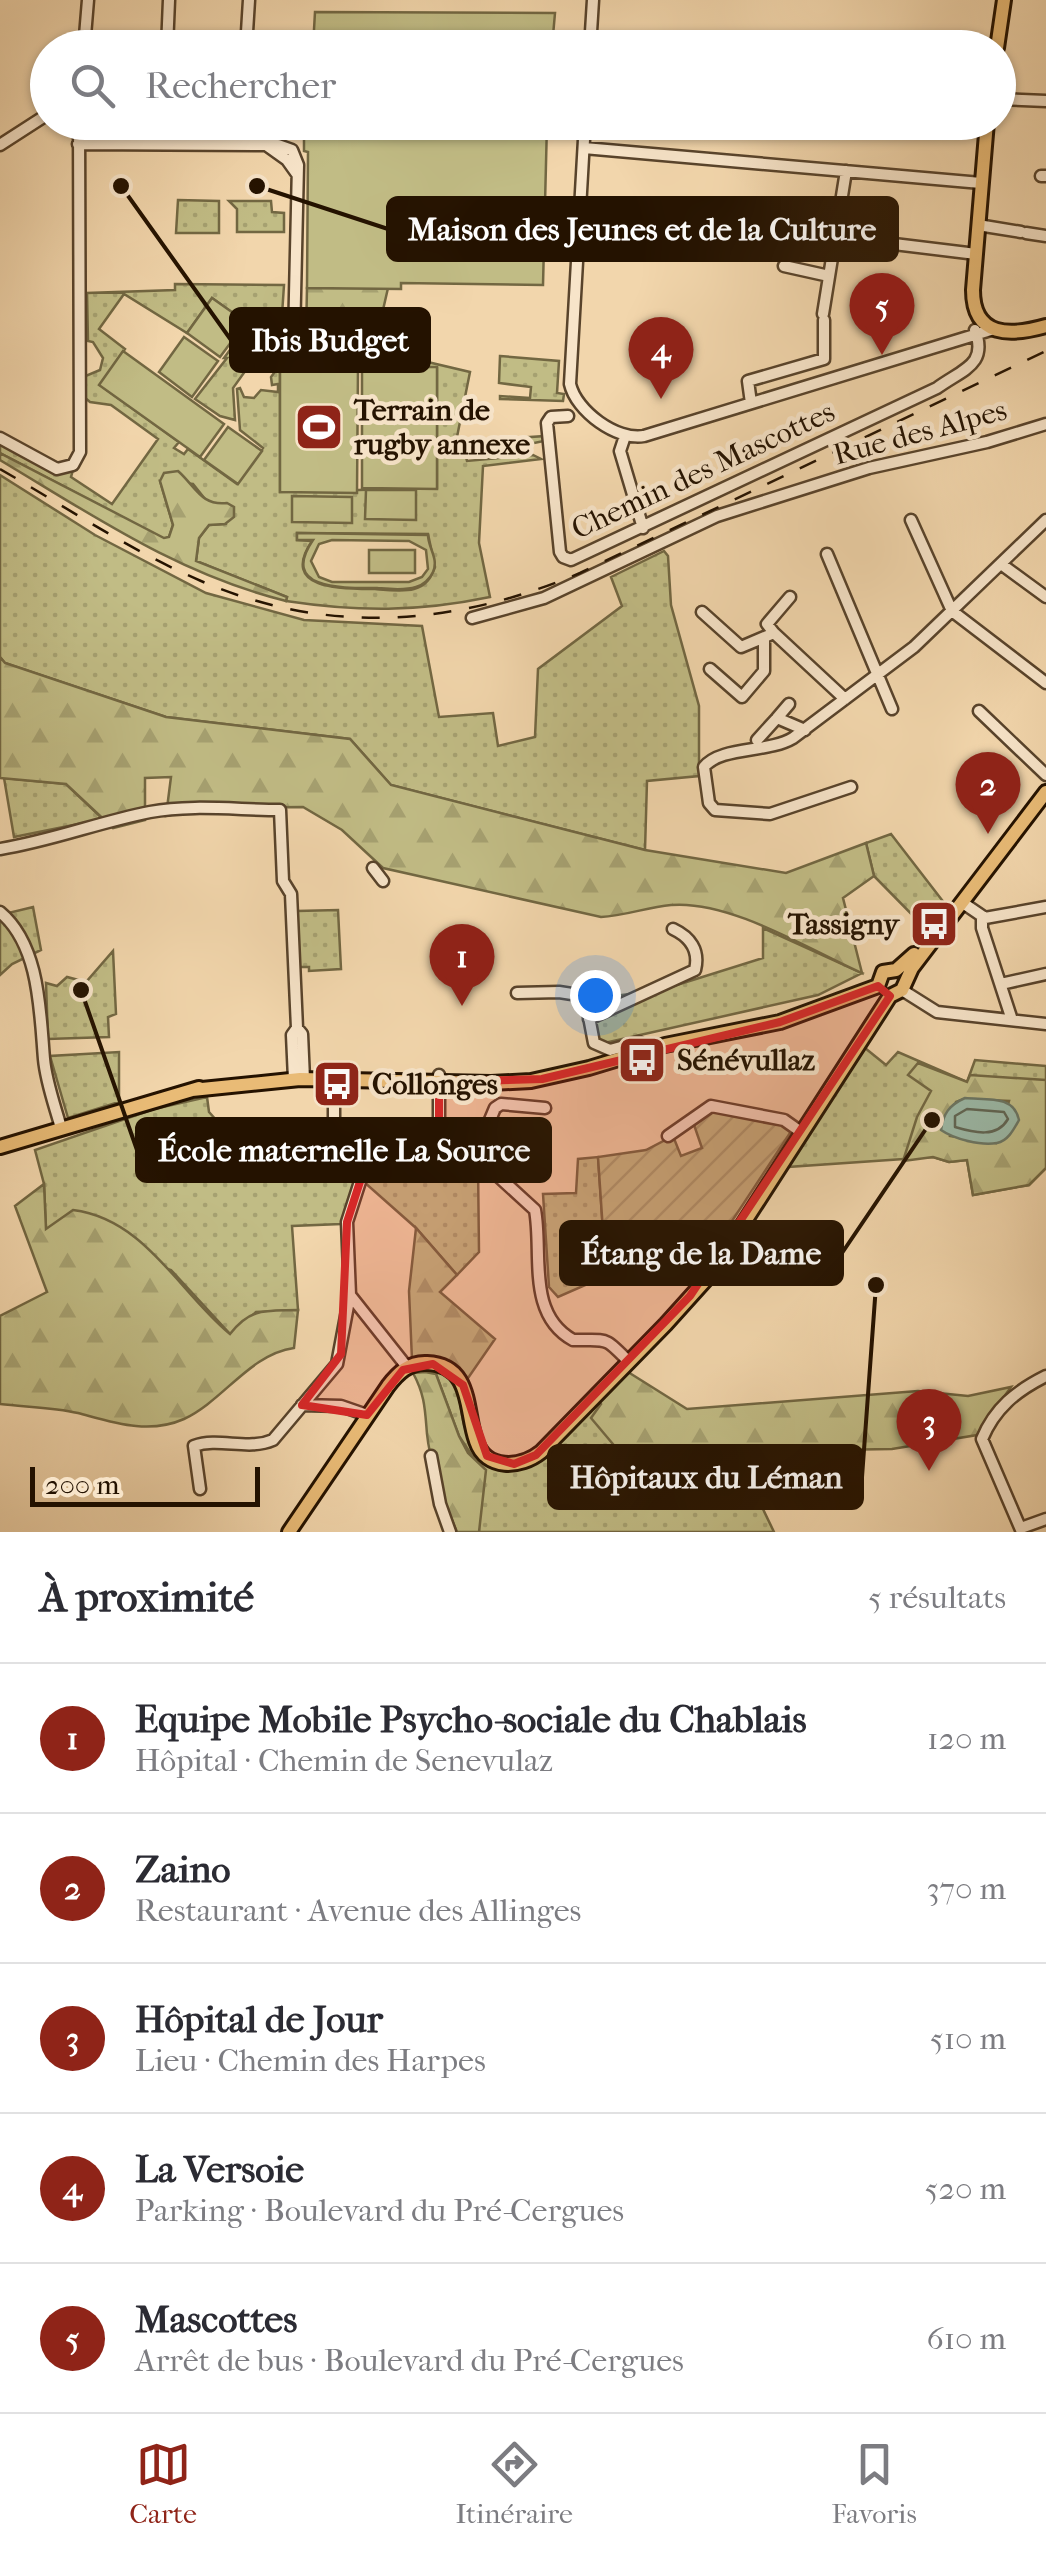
<!DOCTYPE html>
<html lang="fr">
<head>
<meta charset="utf-8">
<style>
	:root { --surface:#fff; --page:#f7f7f7; --text:#2b2b33; --muted:#7c7c81; --line:#e1e1e2; --accent:#8f2418 }
	body { margin:0; font-family:"IM FELL French Canon",serif; background:var(--page); color:var(--text) }
	.scale { position:absolute; left:30px; bottom:25px; width:230px; box-sizing:border-box; padding-left:10px; border:5px solid #241200; border-top:0; font-size:28px; line-height:35px; white-space:nowrap; color:#241200; -webkit-text-stroke:8px #f7e4c9; paint-order:stroke }
	.you { position:absolute; left:595px; top:995px; width:35px; height:35px; margin:-25px; border:8px solid #fff; border-radius:50%; background:#1a73e8; box-shadow:0 0 0 15px #1a73e833 }
	.badge { display:grid; place-items:center; width:65px; height:65px; border-radius:50%; background:var(--accent); color:#fff; font-size:32px; font-weight:700 }
	.pin { position:absolute; translate:-50% -82px; filter:drop-shadow(0 2px 5px #0008) }
	.pin::after { content:''; position:absolute; top:52px; width:35px; height:30px; background:inherit; clip-path:polygon(0 0,100% 0,50% 100%) }
	.list { margin:0; padding:0; list-style:none }
	h2 { display:flex; justify-content:space-between; align-items:center; height:130px; margin:0; padding:0 40px; font-size:42px }
	h2 small { font-size:32px; font-weight:400; color:var(--muted) }
	.list li { display:grid; grid-template-columns:65px 1fr auto; gap:30px; align-items:center; box-sizing:border-box; height:150px; padding:0 40px; border-top:2px solid var(--line) }
	.list b { display:block; font-size:38px; white-space:nowrap }
	.list p { margin:0; font-size:32px; white-space:nowrap; color:var(--muted) }
	.list em { font-size:32px; font-style:normal; color:var(--muted) }
	.icon { flex:none; width:55px; height:55px; fill:none; stroke:currentColor; stroke-width:2; stroke-linecap:round; stroke-linejoin:round }
	.map { position:relative; flex:none; width:1046px; height:1532px; overflow:hidden }
	.search { position:absolute; background:var(--surface); box-shadow:0 2px 8px #0004; left:30px; right:30px; top:30px; height:110px; display:flex; align-items:center; gap:25px; box-sizing:border-box; padding:0 35px; border-radius:55px; color:var(--muted); font-size:38px }
	.sheet { height:880px; background:var(--surface) }
	nav { display:flex; justify-content:space-around; align-items:center; box-sizing:border-box; height:140px; border-top:2px solid var(--line); background:var(--surface); font-size:28px; color:var(--muted) }
	nav a { display:grid; justify-items:center; gap:5px }
	nav .on { color:var(--accent) }
	.map>svg:first-child { display:block }
</style>
</head>
<body>
<div class="map">
<svg width="1046" height="1532" viewBox="0 0 1046 1532">
	<defs>
		<pattern id="grass-dots" width="8" height="8" patternUnits="userSpaceOnUse" patternTransform="scale(2.5)"><rect width="8" height="8" fill="#c1bc85"/><path d="M2 2h.1M6 6h.1" fill="none" stroke="#a6a171" stroke-width="1.8" stroke-linecap="round"/></pattern>
		<pattern id="forest-firs" width="22" height="20" patternUnits="userSpaceOnUse" patternTransform="scale(2.5)"><rect width="22" height="20" fill="#c1bc85"/><path d="M5 1l3.5 6h-7zM16 11l3.5 6h-7z" fill="#a6a171"/></pattern>
		<pattern id="garden-furrows" width="10" height="10" patternUnits="userSpaceOnUse" patternTransform="scale(2.5)"><rect width="10" height="10" fill="#c1bc85"/><path d="M-1 1l2-2M0 10L10 0M9 11l2-2" fill="none" stroke="#a6a171"/></pattern>
	</defs>
	<rect width="100%" height="100%" fill="#f2d6ac"/>
	<filter id="stains"><feTurbulence type="fractalNoise" baseFrequency=".002" numOctaves="4"/><feColorMatrix values="0 0 0 0 .2 0 0 0 0 .09 0 0 0 0 .02 0 0 0 .5 -.17"/></filter>
	<radialGradient id="worn" r=".72"><stop offset=".6" stop-color="#630" stop-opacity="0"/><stop offset="1" stop-color="#630" stop-opacity=".3"/></radialGradient>
	<!-- grass -->
	<path fill="url(#grass-dots)" stroke="#726742" stroke-width="2.5" fill-rule="evenodd" d="M178,200L219,201V233H176Z
		M229,201H271L272,212L284,213V232H237V209Z
		M175,284L284,285L281,330L250,337L248,324L212,298L187,333L124,294L99,329L125,349L100,385L179,442L174,448L184,454L188,449L237,484L263,448L240,430L237,389L240,388L244,397L254,398L261,390L278,392V384L272,385L271,377L280,365V492L437,488V368L369,367L366,362L377,358L375,353L357,359L306,357L297,345H303V336H314L323,323L371,342L377,336L415,359L470,372L456,442L546,436L544,441L466,457L467,461L533,455L541,459L483,466L479,543L490,597C418,612 359,612 286,601L287,597L196,561L199,538L209,525L225,524L193,484L160,481L173,525L169,537L164,539L0,453V443L46,469L73,470L71,477L112,504L158,439L111,405L90,402L84,397L83,377L100,370L103,358L93,342L88,341L87,293L175,290ZM297,533L428,534L435,567C431,578 426,586 414,589C403,592 387,590 375,589C346,589 278,591 312,541L297,540Z
		M247,327L248,338L234,356L239,357L246,370L233,388L235,420L220,416L195,399L227,358H224Z
		M500,356L559,361L557,393L564,394L563,401L500,399V396L530,398L531,387L499,383Z
		M0,475L95,535L206,593L304,620L422,626L439,717L493,713L498,746L535,737L538,669L622,606L611,577L664,551L668,556L671,605L699,706V776L647,781L645,850L391,785L350,739L166,717L5,663L0,657Z
		M4,778L66,784L103,819L14,837Z
		M891,834L945,904L925,928L874,876L866,843Z
		M33,907L41,950L12,964L0,975V915Z
		M338,910L341,969L309,971V967H298L297,911Z
		M763,928L862,973L818,995L600,1044L590,999L661,990L763,958Z
		M113,951L116,1014L108,1017L109,1037L48,1039L46,983L57,986L67,977L86,982Z
		M865,1048L886,1065L898,1052L967,1082L975,1060L1046,1066V1168L1029,1185L973,1195L967,1160L949,1162L933,1157L787,1167Z
		M119,1052V1102L68,1118L50,1056Z
		M207,1097L209,1112L246,1153L272,1149L331,1155L332,1125L362,1166L341,1224L292,1226L298,1310L256,1312L231,1335L171,1270L46,1230L44,1184L35,1150L154,1109Z
		M456,1144L478,1164L479,1252L457,1275L416,1228L364,1182L376,1159L422,1155Z
		M598,1157L606,1276L558,1297L549,1287L543,1194L576,1193L578,1159Z
		M418,1368C474,1364 451,1412 471,1440C486,1461 514,1479 537,1462C560,1446 579,1420 598,1400L623,1456L677,1457L715,1482L764,1485L762,1507L774,1532H479L477,1463L459,1436L436,1374L413,1373Z"/>
	<!-- forest -->
	<path fill="url(#forest-firs)" stroke="#726742" stroke-width="2.5" fill-rule="evenodd" d="M307,288H388L377,336L371,342L335,333L330,324L324,323L314,336H306Z
		M0,453L164,538L169,537L173,525L160,481L164,473L178,471C196,487 201,506 227,503L234,507V517L225,524L209,525L199,538L196,561L287,597L286,601C178,574 94,516 0,460Z
		M0,657L5,663L166,717L350,739L391,785L645,850L786,873L866,843L874,876L843,898L862,973C808,949 730,900 671,905C647,907 625,916 601,917L383,868L342,830L303,807L207,808L166,816L171,777L145,778V820L113,828L66,784L0,778Z
		M918,1063L967,1082L970,1075L1046,1080V1168L1029,1185L973,1195L967,1160L949,1162L933,1157L903,1161L917,1117L931,1091L908,1075ZM964,1099L1009,1101L996,1143L950,1136L956,1102Z
		M44,1184L46,1229L73,1210C145,1219 179,1292 230,1334C251,1307 266,1311 298,1310L294,1348C250,1354 223,1401 184,1419C148,1435 112,1422 78,1413C53,1407 25,1407 0,1404V1316L47,1292L15,1206Z
		M416,1228L457,1275L440,1292L495,1339L466,1381L412,1360L409,1291Z
		M425,1372L436,1374L459,1436L468,1453L486,1470L479,1532H457C445,1504 430,1464 427,1434C425,1410 425,1395 413,1373Z
		M628,1372L687,1409L918,1391L968,1396L1011,1387L977,1435L892,1449L831,1450L773,1486L715,1482L677,1457L623,1456L591,1418L601,1404L598,1400Z"/>
	<!-- garden -->
	<path fill="url(#garden-furrows)" stroke="#726742" stroke-width="2.5" d="M718,1109L784,1124L792,1130L703,1265L643,1260L606,1276L598,1157L646,1150L673,1136L681,1156L702,1148L693,1122L707,1112Z"/>
	<!-- pitch -->
	<path fill="#c1bc85" stroke="#726742" stroke-width="2.5" fill-rule="evenodd" d="M315,12L555,13L552,47H313Z
		M309,123H547L543,285L401,283V289L307,288L308,152L304,151V137L308,136Z
		M212,298L246,322L220,357L187,333Z
		M184,337L218,361L192,397L159,372Z
		M123,351L224,424L200,457L99,385Z
		M280,365L358,366L357,493L280,492Z
		M362,367H437V489L362,488Z
		M228,427L262,451L238,484L204,460Z
		M366,490H416V520L365,519Z
		M292,496L352,497V523L292,522Z
		M297,533L428,535C428,548 439,558 433,572C430,579 423,585 416,587C404,591 389,589 377,588C347,588 278,591 313,540H297ZM332,540L409,541L426,550L428,569L422,577L409,582H332L319,577L311,561L319,544Z
		M369,550H415V573H369Z"/>
	<!-- water -->
	<path fill="#9bb9a7" stroke="#6b7664" stroke-width="2.5" d="M965,1098C987,1100 1014,1095 1019,1120C1014,1129 1008,1141 997,1143C981,1146 954,1139 941,1130C943,1114 949,1105 965,1098Z"/>
	<g fill="none" stroke-linecap="round" stroke-linejoin="round">
		<!-- shore -->
		<path stroke="#606654" stroke-width="2.5" d="M967,1109L1004,1112L1008,1119C997,1138 975,1133 955,1127V1116Z"/>
		<!-- minor casing -->
		<g stroke="#58432b" stroke-width="15">
			<path id="minor" d="M84,48L88,0
				M167,48L169,0
				M246,48L249,0
				M590,48L593,0
				M998,99L1046,101
				M585,122L570,384C576,411 617,441 644,436L994,329
				M78,144L278,145L292,150L298,165L294,338
				M0,145L48,114
				M266,145L287,160L297,174
				M584,148L981,183
				M1041,176H1046
				M756,205L839,213
				M978,225L1021,232
				M1026,233L1046,236
				M858,250L870,252L894,244L976,254
				M784,266L829,276
				M823,314L846,171
				M751,403L748,381L824,359V320
				M568,416L551,417L547,423L560,552L563,557L571,560L937,388C963,369 988,365 975,330
				M625,436L620,451L643,528
				M0,438L57,469L73,465L80,452L79,122
				M911,520L952,611L1046,683
				M827,554L892,709
				M1001,564L1046,597
				M702,612L741,647L774,633L845,699
				M472,618L544,598L717,516L869,468L987,442L1046,424
				M774,633L767,624L790,597
				M710,669L742,697L764,671V640
				M979,711L1046,775
				M777,718L789,704
				M757,740L777,718L805,730
				M851,787L770,814L715,810L709,803L704,767C721,746 768,753 793,738L914,647L1046,520
				M0,849C51,841 99,822 150,812C191,804 238,810 280,810L283,881L291,894L297,1028L302,1034L304,1079
				M373,868L383,881
				M963,903L985,918L1046,907
				M0,912C40,945 40,1013 44,1059C46,1082 55,1106 61,1128
				M982,917V928L1012,1020
				M1001,984L1046,974
				M902,990L937,1012L1046,1024
				M517,993L559,992L585,996L594,1043L610,1050L639,1042L648,1050
				M589,1019L695,970C700,950 690,937 673,929
				M294,1079L292,1035L297,1028
				M334,1091V1119L366,1163
				M439,1129V1075
				M452,1134L487,1127L495,1108L501,1104L545,1108
				M668,1136L711,1106L784,1120L801,1132
				M366,1163C375,1154 380,1145 387,1136C398,1123 439,1126 452,1134L535,1210C543,1253 526,1314 573,1340C608,1341 603,1335 629,1362
				M366,1163L347,1222L350,1295L407,1367
				M302,1405L341,1406L367,1415
				M431,1456L440,1504L450,1532
				M200,1489L194,1446C219,1437 248,1451 273,1440L337,1364L350,1295
				M1021,1528L1046,1519
				M1022,1532L982,1439C995,1408 1016,1391 1046,1376"/>
		</g>
		<!-- major casing -->
		<g stroke="#241200" stroke-width="18">
			<path id="major" d="M997,48L1004,0
				M987,122L973,290C973,338 1011,336 1046,326
				M878,986L883,972L896,970L914,954
				M890,996L902,990L912,968L1046,792
				M192,1090L300,1079L491,1083L531,1081L589,1068L665,1045L780,1022L878,986
				M0,1147L199,1088
				M289,1532L388,1386C398,1373 409,1362 427,1363C473,1365 465,1411 476,1441C486,1471 521,1468 541,1452L666,1324L711,1274L890,996"/>
		</g>
		<!-- minor -->
		<use href="#minor" stroke="#f7e4c9" stroke-width="10"/>
		<!-- major -->
		<use href="#major" stroke="#e9bb76" stroke-width="12"/>
		<!-- rail -->
		<path stroke="#241200" stroke-width="2.5" stroke-dasharray="18 18" stroke-linecap="butt" d="M0,469C66,507 131,551 201,581C329,636 454,626 580,573L1046,351"/>
	</g>
	<!-- marked area -->
	<path fill="#d62828" fill-opacity="0.2" stroke="#d62828" stroke-width="8" stroke-linejoin="round" d="M878,986L890,996L690,1296L536,1455L514,1464L487,1456L463,1385L433,1364L403,1370L367,1415L302,1405L341,1354L347,1222L366,1163L398,1129H439V1082L542,1079L780,1022Z"/>
	<!-- icons -->
	<defs>
		<g id="stadium-square" transform="scale(2.5)"><rect x="-9" y="-9" width="18" height="18" rx="4" fill="#8f2418" stroke="#f7e4c9"/><path d="M0-5a6.5 5 0 1 0 0 10a6.5 5 0 1 0 0-10ZM-3.5-1.8h7v3.6h-7Z" fill="#fff"/></g>
		<g id="bus-square" transform="scale(2.5)"><rect x="-9" y="-9" width="18" height="18" rx="4" fill="#8f2418" stroke="#f7e4c9"/><path d="M-5-6H5V4H4V6H2V4H-2V6H-4V4H-5ZM-3.5-4V0h7V-4ZM-3.5 1.2v1.5H-2V1.2ZM2 1.2v1.5H3.5V1.2Z" fill="#fff"/></g>
	</defs>
	<g fill-rule="evenodd">
		<use href="#stadium-square" x="319" y="427"/>
		<use href="#bus-square" x="934" y="924"/>
		<use href="#bus-square" x="642" y="1060"/>
		<use href="#bus-square" x="337" y="1084"/>
	</g>
	<g text-anchor="middle" stroke-width="9" stroke-linejoin="round" paint-order="stroke">
		<!-- poi labels -->
		<g font-size="30" font-weight="bold" fill="#241200" stroke="#f7e4c9" text-anchor="start">
			<text x="354" y="420">Terrain de<tspan x="354" dy="34">rugby annexe</tspan></text>
			<text x="899" y="934" text-anchor="end">Tassigny</text>
			<text x="677" y="1070">Sénévullaz</text>
			<text x="372" y="1094">Collonges</text>
		</g>
		<!-- street labels -->
		<g font-size="30" fill="#241200" stroke="#f7e4c9">
			<text transform="translate(920 432) rotate(-15)" y="10">Rue des Alpes</text>
			<text transform="translate(703 470) rotate(-25)" y="10">Chemin des Mascottes</text>
		</g>
	</g>
	<!-- callouts -->
	<path fill="none" stroke="#241200" stroke-width="4" d="M257 186L388 229M121 186L231 340M81 990L137 1150M932 1120L842 1253M876 1285L862 1477"/>
	<g fill="#241200" stroke="#f7e4c9" stroke-width="4">
		<circle cx="257" cy="186" r="10"/>
		<circle cx="121" cy="186" r="10"/>
		<circle cx="81" cy="990" r="10"/>
		<circle cx="932" cy="1120" r="10"/>
		<circle cx="876" cy="1285" r="10"/>
	</g>
	<g fill="#241200" stroke="#241200" stroke-width="4">
		<rect x="388" y="198" width="509" height="62" rx="10"/>
		<rect x="231" y="309" width="198" height="62" rx="10"/>
		<rect x="137" y="1119" width="413" height="62" rx="10"/>
		<rect x="561" y="1222" width="281" height="62" rx="10"/>
		<rect x="549" y="1446" width="313" height="62" rx="10"/>
	</g>
	<g font-size="32" text-anchor="middle" font-weight="bold" fill="#fff">
		<text x="642" y="240">Maison des Jeunes et de la Culture</text>
		<text x="330" y="351">Ibis Budget</text>
		<text x="344" y="1161">École maternelle La Source</text>
		<text x="701" y="1264">Étang de la Dame</text>
		<text x="706" y="1488">Hôpitaux du Léman</text>
	</g>
	<rect width="100%" height="100%" filter="url(#stains)"/>
	<rect width="100%" height="100%" fill="url(#worn)"/>
</svg>
<div class="scale">200 m</div>
<div class="you"></div>
<div class="pin badge" style="left:462px;top:1006px">1</div>
<div class="pin badge" style="left:988px;top:834px">2</div>
<div class="pin badge" style="left:929px;top:1471px">3</div>
<div class="pin badge" style="left:661px;top:399px">4</div>
<div class="pin badge" style="left:882px;top:355px">5</div>
<div class="search"><svg class="icon" aria-label="search" viewBox="0 0 24 24"><circle cx="10" cy="10" r="6"/><path d="M15 15l6 6"/></svg>Rechercher</div>
</div>
<section class="sheet">
<h2>À proximité<small>5 résultats</small></h2>
<ul class="list">
<li><span class="badge">1</span><div><b>Equipe Mobile Psycho-sociale du Chablais</b><p>Hôpital · Chemin de Senevulaz</p></div><em>120 m</em></li>
<li><span class="badge">2</span><div><b>Zaino</b><p>Restaurant · Avenue des Allinges</p></div><em>370 m</em></li>
<li><span class="badge">3</span><div><b>Hôpital de Jour</b><p>Lieu · Chemin des Harpes</p></div><em>510 m</em></li>
<li><span class="badge">4</span><div><b>La Versoie</b><p>Parking · Boulevard du Pré-Cergues</p></div><em>520 m</em></li>
<li><span class="badge">5</span><div><b>Mascottes</b><p>Arrêt de bus · Boulevard du Pré-Cergues</p></div><em>610 m</em></li>
</ul>
</section>
<nav>
<a class="on"><svg class="icon" aria-label="map" viewBox="0 0 24 24"><path d="M3 6l6-2 6 2 6-2v14l-6 2-6-2-6 2zM9 4v14M15 6v14"/></svg>Carte</a>
<a><svg class="icon" aria-label="directions" viewBox="0 0 24 24"><path d="M12 3l9 9-9 9-9-9zM9 14v-3h6M13 9l2 2-2 2"/></svg>Itinéraire</a>
<a><svg class="icon" aria-label="saved" viewBox="0 0 24 24"><path d="M7 4h10v16l-5-4-5 4z"/></svg>Favoris</a>
</nav>
</body>
</html>
